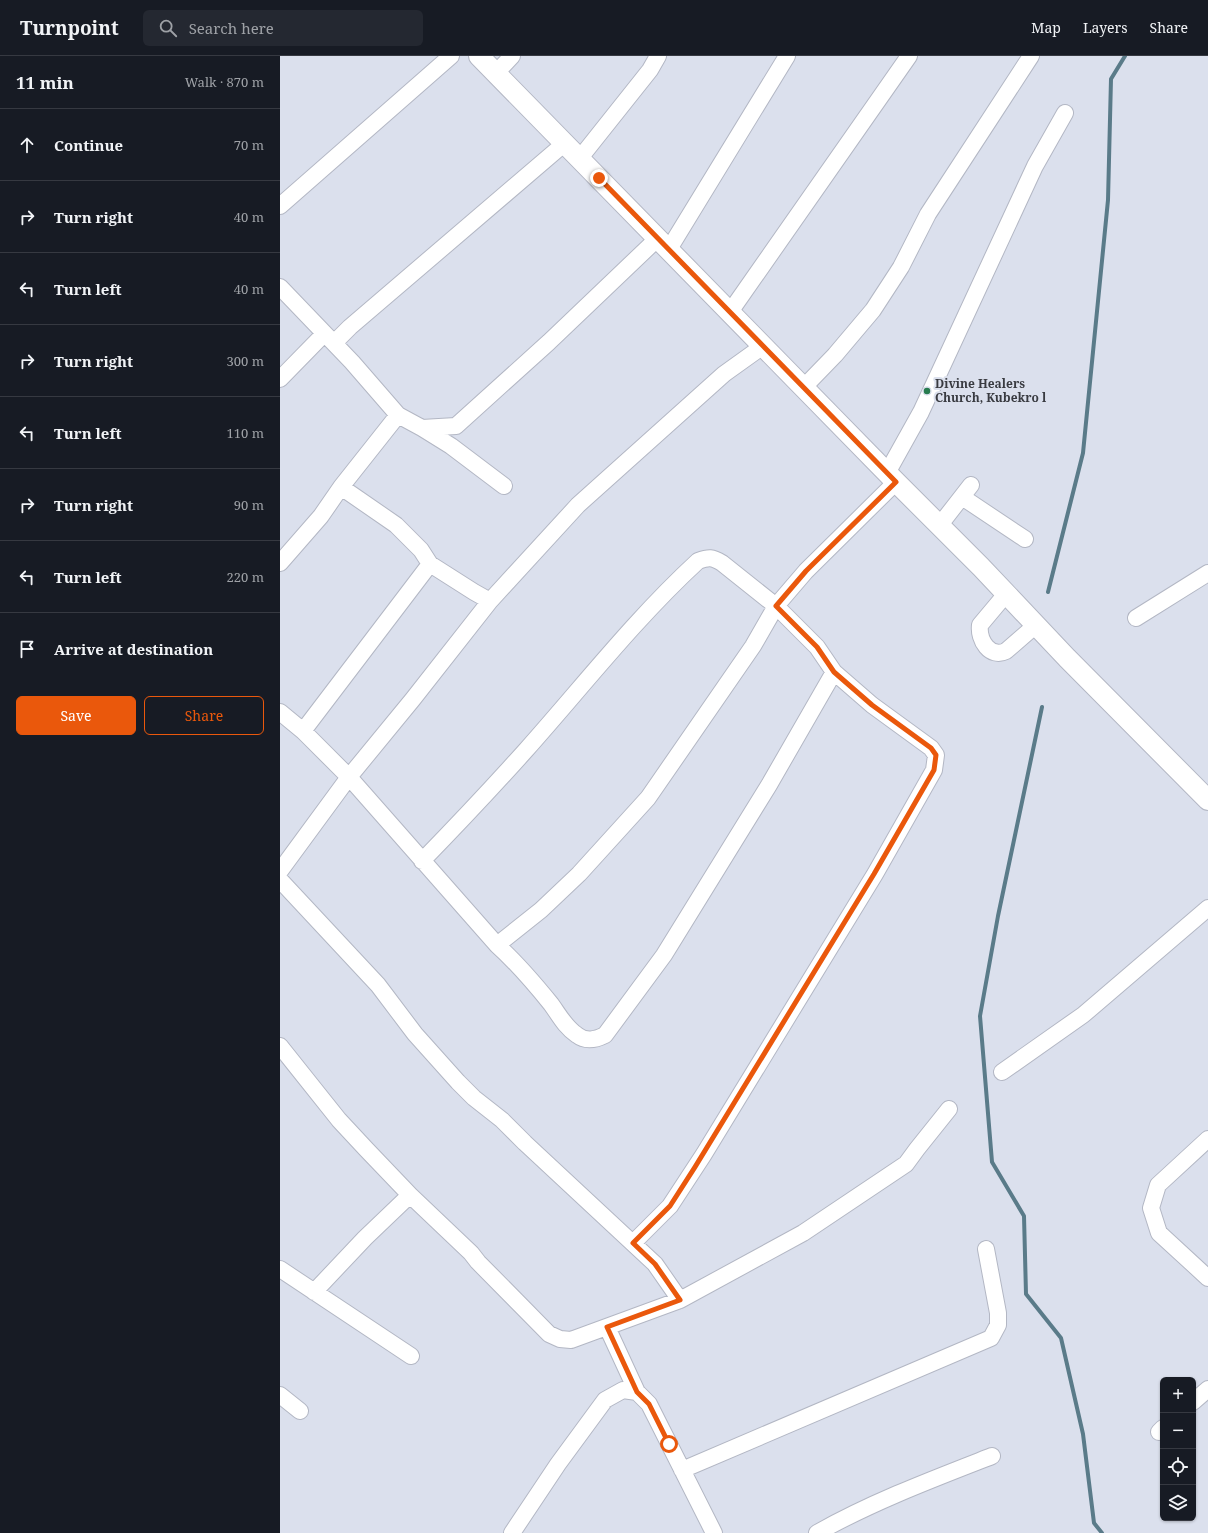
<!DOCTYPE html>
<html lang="en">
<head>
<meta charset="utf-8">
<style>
	:root { --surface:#171b24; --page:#242831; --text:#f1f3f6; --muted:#9ea1a6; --line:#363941; --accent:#ea580c }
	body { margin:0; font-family:"Noto Serif",serif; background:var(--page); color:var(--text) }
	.controls { position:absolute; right:12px; bottom:12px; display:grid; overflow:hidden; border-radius:6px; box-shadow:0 1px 3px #0004 }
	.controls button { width:36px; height:36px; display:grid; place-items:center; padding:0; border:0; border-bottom:1px solid var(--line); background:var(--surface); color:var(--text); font:20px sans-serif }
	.stop { position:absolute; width:12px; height:12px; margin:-9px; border:3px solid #ea580c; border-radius:50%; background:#fff }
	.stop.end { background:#ea580c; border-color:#fff; box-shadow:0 1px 4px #0008 }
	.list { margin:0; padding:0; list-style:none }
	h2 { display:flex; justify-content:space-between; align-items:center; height:52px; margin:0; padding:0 16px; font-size:17px }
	h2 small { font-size:13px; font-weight:400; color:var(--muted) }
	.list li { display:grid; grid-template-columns:26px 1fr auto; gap:12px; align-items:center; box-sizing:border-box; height:72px; padding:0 16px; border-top:1px solid var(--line) }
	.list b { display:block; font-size:15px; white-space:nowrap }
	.list em { font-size:13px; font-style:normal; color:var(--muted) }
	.actions { display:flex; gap:8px; padding:12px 16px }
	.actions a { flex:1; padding:9px 0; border:1px solid var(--accent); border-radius:6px; text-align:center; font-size:14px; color:var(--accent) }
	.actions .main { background:var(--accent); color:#fff }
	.icon { flex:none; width:22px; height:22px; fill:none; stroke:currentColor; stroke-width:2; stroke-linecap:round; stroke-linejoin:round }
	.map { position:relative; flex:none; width:928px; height:1477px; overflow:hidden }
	header { display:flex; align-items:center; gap:24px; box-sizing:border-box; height:56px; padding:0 20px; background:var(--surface); border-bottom:1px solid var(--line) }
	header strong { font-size:19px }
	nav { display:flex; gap:22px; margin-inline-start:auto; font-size:14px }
	.search { width:280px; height:36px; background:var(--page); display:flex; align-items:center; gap:10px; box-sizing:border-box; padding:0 14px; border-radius:6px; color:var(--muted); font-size:15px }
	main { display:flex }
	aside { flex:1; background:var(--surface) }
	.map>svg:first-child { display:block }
</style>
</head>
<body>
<header>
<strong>Turnpoint</strong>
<div class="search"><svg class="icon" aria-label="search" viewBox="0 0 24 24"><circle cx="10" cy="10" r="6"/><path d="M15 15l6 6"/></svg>Search here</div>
<nav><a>Map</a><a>Layers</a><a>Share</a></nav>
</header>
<main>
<aside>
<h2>11 min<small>Walk · 870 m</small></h2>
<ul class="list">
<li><svg class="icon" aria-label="ahead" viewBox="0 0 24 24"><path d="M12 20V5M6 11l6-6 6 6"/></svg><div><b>Continue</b></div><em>70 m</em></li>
<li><svg class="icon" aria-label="right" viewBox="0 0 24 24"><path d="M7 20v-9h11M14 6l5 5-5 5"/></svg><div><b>Turn right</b></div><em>40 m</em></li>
<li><svg class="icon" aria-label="left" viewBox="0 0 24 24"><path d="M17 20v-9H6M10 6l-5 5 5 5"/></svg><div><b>Turn left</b></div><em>40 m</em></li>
<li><svg class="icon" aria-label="right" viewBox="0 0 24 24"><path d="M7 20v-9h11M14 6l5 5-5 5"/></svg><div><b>Turn right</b></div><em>300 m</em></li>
<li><svg class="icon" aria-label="left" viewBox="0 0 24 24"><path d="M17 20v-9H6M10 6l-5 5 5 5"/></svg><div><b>Turn left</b></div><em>110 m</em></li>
<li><svg class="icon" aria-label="right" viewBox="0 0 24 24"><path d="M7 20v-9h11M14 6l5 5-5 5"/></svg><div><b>Turn right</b></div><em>90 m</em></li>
<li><svg class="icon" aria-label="left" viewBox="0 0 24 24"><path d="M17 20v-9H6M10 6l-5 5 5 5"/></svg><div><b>Turn left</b></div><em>220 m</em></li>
<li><svg class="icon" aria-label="arrive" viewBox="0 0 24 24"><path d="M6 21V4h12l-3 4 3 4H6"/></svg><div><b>Arrive at destination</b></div></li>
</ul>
<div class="actions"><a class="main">Save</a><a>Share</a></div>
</aside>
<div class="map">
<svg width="928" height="1477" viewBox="0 0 928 1477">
	<rect width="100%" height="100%" fill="#dbe0ed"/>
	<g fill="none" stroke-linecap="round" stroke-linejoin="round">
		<!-- stream -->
		<path stroke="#5a7b89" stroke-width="4" d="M768,536L803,397L828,144L831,23L845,0
			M762,651L718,860L700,960L712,1106L744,1160L746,1238L781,1282L803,1378L814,1467L822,1477"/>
		<!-- minor casing -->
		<g stroke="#b3b7c4" stroke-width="18">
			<path id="minor" d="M216,17L232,0
				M300,102L370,14L378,0
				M0,150L171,0
				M389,193L507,0
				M0,231L72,306L118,359L142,372L171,390L224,430
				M450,256L629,0
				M54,287L70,271L285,87
				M0,323L44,278
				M524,331L555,299L593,254L621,211L648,158L751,0
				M142,372L176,370L269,286L378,182
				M607,417L641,356L755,110L785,57
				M61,431L116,469L141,494L150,508L194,536L210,545
				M682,441L745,483
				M659,470L691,429
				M0,507L41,460L61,431L118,359
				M726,538L700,569C698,584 710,603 726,595L756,569
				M856,562L928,517
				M0,656L23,675L69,721L217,889C237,907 254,927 271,948C279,959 285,971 297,979C306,986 315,984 325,979L384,899L489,729L554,616
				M23,675L150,508
				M142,805C177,769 212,732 246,694C303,630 355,563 418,505C429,501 432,501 442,507L496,550L537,591L554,616L592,649L651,692L656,699L654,714L595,818L424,1098L390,1150L353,1187
				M0,815L69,721L133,643L210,545L298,449L444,318L483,290
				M0,824L98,929L135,978L178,1026L194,1042L222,1064L245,1087L375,1208L400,1244
				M217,889L261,854L299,818L368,742L473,590L496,550L526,515L616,426
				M0,990L59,1064L86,1093L130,1139L191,1197L198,1206L269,1278L280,1283L291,1284L400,1244L523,1177L626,1108L637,1093L669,1053
				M722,1016L803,959L928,852
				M928,1083L878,1129L871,1152L879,1177L928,1222
				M0,1213L131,1300
				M34,1236L85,1182L130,1139
				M327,1271L357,1336
				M0,1339L20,1355
				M913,1346L928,1333
				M879,1376L883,1372
				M402,1414L711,1282L718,1269V1257L706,1193
				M232,1477L278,1408L325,1344L343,1334L357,1336L369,1348L434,1477
				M537,1477C592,1446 653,1423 712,1400"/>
		</g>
		<!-- major casing -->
		<g stroke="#b3b7c4" stroke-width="22">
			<path id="major" d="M199,0L616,426L701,511L787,602L928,744"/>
		</g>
		<!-- minor -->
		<use href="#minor" stroke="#fff" stroke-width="16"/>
		<!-- major -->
		<use href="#major" stroke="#fff" stroke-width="20"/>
	</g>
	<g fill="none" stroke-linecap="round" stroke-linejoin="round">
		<!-- route -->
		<path stroke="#ea580c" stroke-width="5" d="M319,122L616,426L526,515L496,550L537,591L554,616L592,649L651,692L656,699L654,714L594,818L415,1111L390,1150L353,1187L375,1208L400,1244L327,1271L357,1336L369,1348L389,1388"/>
	</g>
	<!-- markers -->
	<circle fill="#287c4f" stroke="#dbe0ed" stroke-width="1.5" cx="647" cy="335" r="4"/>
	<g text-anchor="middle" stroke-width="4" stroke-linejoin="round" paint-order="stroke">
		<!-- poi labels -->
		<g font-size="12" font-weight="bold" fill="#393b41" stroke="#dbe0ed" text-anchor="start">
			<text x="655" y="332">Divine Healers<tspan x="655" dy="14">Church, Kubekro l</tspan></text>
		</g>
	</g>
</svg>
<div class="controls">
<button>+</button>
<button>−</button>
<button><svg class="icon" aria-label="locate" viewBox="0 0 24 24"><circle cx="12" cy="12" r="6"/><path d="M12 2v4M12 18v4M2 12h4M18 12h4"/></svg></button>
<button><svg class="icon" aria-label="layers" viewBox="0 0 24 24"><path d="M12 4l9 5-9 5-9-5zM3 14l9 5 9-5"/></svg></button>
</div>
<div class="stop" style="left:389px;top:1388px"></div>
<div class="stop end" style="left:319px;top:122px"></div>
</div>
</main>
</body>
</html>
